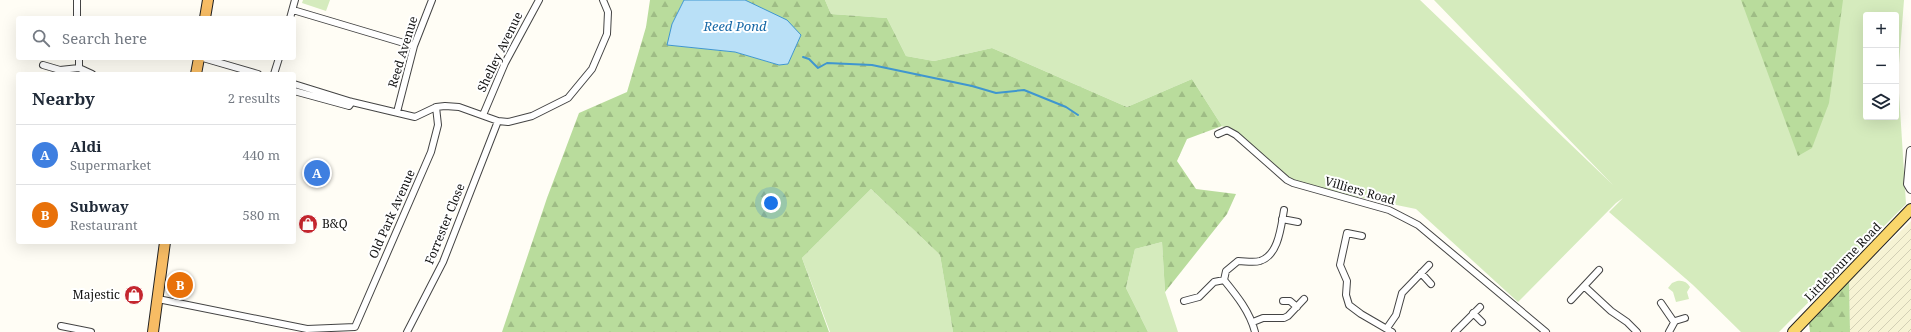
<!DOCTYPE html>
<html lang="en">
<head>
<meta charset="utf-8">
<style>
	:root { --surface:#fff; --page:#f6f6f7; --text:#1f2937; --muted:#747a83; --line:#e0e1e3; --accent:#2563eb }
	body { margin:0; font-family:"Noto Serif",serif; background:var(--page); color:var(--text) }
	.controls { position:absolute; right:12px; top:12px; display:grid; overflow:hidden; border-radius:4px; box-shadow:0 4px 16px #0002 }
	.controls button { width:36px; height:36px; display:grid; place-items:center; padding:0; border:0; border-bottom:1px solid var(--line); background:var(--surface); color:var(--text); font:20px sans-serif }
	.you { position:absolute; left:771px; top:203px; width:14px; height:14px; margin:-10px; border:3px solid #fff; border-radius:50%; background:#1a73e8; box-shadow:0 0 0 6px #1a73e833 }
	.badge { display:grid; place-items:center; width:26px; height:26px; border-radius:50%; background:var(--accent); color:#fff; font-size:13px; font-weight:700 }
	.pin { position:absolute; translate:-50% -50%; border:2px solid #fff; box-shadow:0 1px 4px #0006 }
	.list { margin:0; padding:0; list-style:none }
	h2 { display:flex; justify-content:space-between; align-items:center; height:52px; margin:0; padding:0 16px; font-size:17px }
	h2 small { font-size:13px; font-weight:400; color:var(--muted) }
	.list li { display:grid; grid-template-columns:26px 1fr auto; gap:12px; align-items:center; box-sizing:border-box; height:60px; padding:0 16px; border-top:1px solid var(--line) }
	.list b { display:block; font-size:15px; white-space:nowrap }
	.list p { margin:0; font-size:13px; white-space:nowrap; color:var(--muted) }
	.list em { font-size:13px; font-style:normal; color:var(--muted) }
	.icon { flex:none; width:22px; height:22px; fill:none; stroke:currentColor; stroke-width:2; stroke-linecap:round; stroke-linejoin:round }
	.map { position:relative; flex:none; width:1911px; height:332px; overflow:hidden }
	.search { position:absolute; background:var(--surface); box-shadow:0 4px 16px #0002; left:16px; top:16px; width:280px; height:44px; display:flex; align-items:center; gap:10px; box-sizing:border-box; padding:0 14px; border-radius:4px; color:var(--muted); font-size:15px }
	.panel { position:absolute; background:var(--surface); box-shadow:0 4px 16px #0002; left:16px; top:72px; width:280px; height:172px; border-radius:4px }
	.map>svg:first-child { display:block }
</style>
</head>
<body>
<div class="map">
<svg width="1911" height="332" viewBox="0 0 1911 332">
	<defs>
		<pattern id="farmland-furrows" width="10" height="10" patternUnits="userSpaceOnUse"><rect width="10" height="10" fill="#f6f3d4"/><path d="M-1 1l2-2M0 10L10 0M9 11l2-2" fill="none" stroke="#d2cfb5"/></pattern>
		<pattern id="forest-firs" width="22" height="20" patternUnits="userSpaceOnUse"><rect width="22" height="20" fill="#b9dc9c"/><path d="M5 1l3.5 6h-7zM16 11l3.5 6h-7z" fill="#9ebc85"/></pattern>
	</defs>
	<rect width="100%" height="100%" fill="#fffdf5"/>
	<!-- farmland -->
	<path fill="url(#farmland-furrows)" d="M1911,221V332H1850L1849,281Z"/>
	<!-- green -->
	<path fill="#d5ebbd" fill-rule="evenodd" d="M303,0H330L326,11L302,3Z
		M825,0H1420L1613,185L1434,0H1904L1898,77L1906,204L1779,332H1741L1693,285L1609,212L1623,198L1616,203L1518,302L1416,209L1328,191L1290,179L1222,126L1192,79L1127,107L992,48L934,61L906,56L887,18L831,14ZM1866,15H1896V117H1866Z
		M871,189L940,255L953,332H830L802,258Z
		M1162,242L1165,292L1178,332H1148L1126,288L1135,249Z
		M1677,281C1683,280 1687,282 1690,287L1687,292L1689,299L1676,302L1673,292L1668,288L1672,283Z"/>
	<!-- forest -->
	<path fill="url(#forest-firs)" d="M650,0H684L672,24L668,45L735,52L779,65L788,64L801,35L745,0H825L831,14L887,18L906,56L934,61L992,48L1127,107L1192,79L1222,126L1187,139L1177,161L1196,189L1236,194L1227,214L1165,292L1162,242L1135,249L1126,288L1148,332H953L940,255L871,189L802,258L829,332H502L547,198L579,113L627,92L646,27Z
		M1741,0H1843L1829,103L1812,148L1798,156Z
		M1849,281L1850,332H1810L1809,323Z"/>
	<!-- water -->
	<path fill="#b9e0f7" stroke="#3f96cf" d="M684,0H745L787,20L801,35L788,64L779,65L735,52L667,45L672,24Z"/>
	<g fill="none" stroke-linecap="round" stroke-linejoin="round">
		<!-- stream -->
		<path stroke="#3f96cf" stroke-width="2" d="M803,57L809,59L818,68L827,63L872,65L972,86L996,93L1024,90L1066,107L1078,115"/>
		<!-- minor casing -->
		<g stroke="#444" stroke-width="8">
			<path id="minor" d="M77,0V18
				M293,10L414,46
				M290,18L295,0
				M79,58V68
				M203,58L258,74
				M43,65L60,70L79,68L92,74
				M274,74L279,58
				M294,84L352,102L415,117L436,107L445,106L459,107L498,121L508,122L532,116L568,98L592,69L607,34L608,12L603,0
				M294,91L349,106L352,102
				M397,112L414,46L432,0
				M483,115L505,63L539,0
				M1218,134L1227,130L1236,135L1287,180L1293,183L1389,210L1418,225L1546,332
				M1282,219L1298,222
				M1362,236L1347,233L1340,265L1347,281L1346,295L1349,305L1361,314L1392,332
				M1421,273L1431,284
				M1224,280C1237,296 1250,312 1255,332
				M1584,286L1611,311L1627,322L1637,332
				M158,299L307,329L355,327L431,152L438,125L436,107
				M1571,300L1599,270
				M1184,301L1199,297L1214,282L1224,280L1226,271L1238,261C1245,261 1253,263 1260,261C1279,255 1281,226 1284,210
				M1283,301H1290L1297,307
				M1661,303L1674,322
				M1473,313L1482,322
				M1253,322L1263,318H1284L1288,316L1304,299
				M61,326L91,332
				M1387,328L1396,315L1402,293L1429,265
				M407,332L443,262L498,121
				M1455,332L1480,307
				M1669,332L1675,321L1685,318"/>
		</g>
		<!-- tertiary casing -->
		<g stroke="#444" stroke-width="10">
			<path id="tertiary" d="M1911,151L1908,184L1911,189"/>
		</g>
		<!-- primary casing -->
		<g stroke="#222" stroke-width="12">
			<path id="primary" d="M1793,332L1911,209"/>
		</g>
		<!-- trunk casing -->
		<g stroke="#222" stroke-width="12">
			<path id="trunk" d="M205,18L208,0
				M196,74L199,58
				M153,332L165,242"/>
		</g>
		<!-- minor -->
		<use href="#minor" stroke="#fff" stroke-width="6"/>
		<!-- tertiary -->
		<use href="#tertiary" stroke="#fff" stroke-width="8"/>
		<!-- primary -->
		<use href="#primary" stroke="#f9d66b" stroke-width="10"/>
		<!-- trunk -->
		<use href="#trunk" stroke="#f7bc64" stroke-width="10"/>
	</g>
	<!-- icons -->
	<defs>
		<g id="shop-disc" transform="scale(1)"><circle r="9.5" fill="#c4262e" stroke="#fff"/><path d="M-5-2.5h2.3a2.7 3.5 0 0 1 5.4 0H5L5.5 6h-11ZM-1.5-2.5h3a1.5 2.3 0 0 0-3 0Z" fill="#fff"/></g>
	</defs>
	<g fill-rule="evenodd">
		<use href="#shop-disc" x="308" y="224"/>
		<use href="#shop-disc" x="134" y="295"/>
	</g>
	<g text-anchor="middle" stroke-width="4" stroke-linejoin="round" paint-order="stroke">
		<!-- street labels -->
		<g font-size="12" fill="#111" stroke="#fff">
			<text transform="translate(403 52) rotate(-73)" y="4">Reed Avenue</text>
			<text transform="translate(500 52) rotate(-64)" y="4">Shelley Avenue</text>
			<text transform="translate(1360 191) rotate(16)" y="4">Villiers Road</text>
			<text transform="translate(392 214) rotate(-66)" y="4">Old Park Avenue</text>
			<text transform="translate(445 224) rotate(-68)" y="4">Forrester Close</text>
			<text transform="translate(1843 262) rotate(-46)" y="4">Littlebourne Road</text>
		</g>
		<!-- poi labels -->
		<g font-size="12" fill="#111" stroke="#fff" text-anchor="start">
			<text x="322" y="228">B&amp;Q</text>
			<text x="120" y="299" text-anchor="end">Majestic</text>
		</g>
		<!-- water labels -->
		<g font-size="13" font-style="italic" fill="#1768a6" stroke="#fff">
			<text x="735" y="31">Reed Pond</text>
		</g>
	</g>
</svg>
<div class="controls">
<button>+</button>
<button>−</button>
<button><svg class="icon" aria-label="layers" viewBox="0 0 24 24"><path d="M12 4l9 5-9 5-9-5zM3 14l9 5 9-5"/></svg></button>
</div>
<div class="you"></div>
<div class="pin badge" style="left:317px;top:173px;background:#3f7fe0">A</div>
<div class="pin badge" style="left:180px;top:285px;background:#e8710a">B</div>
<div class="search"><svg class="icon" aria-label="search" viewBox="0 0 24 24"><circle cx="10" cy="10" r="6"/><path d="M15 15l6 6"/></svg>Search here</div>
<section class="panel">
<h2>Nearby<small>2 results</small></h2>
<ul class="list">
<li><span class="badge" style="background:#3f7fe0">A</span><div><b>Aldi</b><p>Supermarket</p></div><em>440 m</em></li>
<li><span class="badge" style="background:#e8710a">B</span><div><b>Subway</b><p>Restaurant</p></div><em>580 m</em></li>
</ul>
</section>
</div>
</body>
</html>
